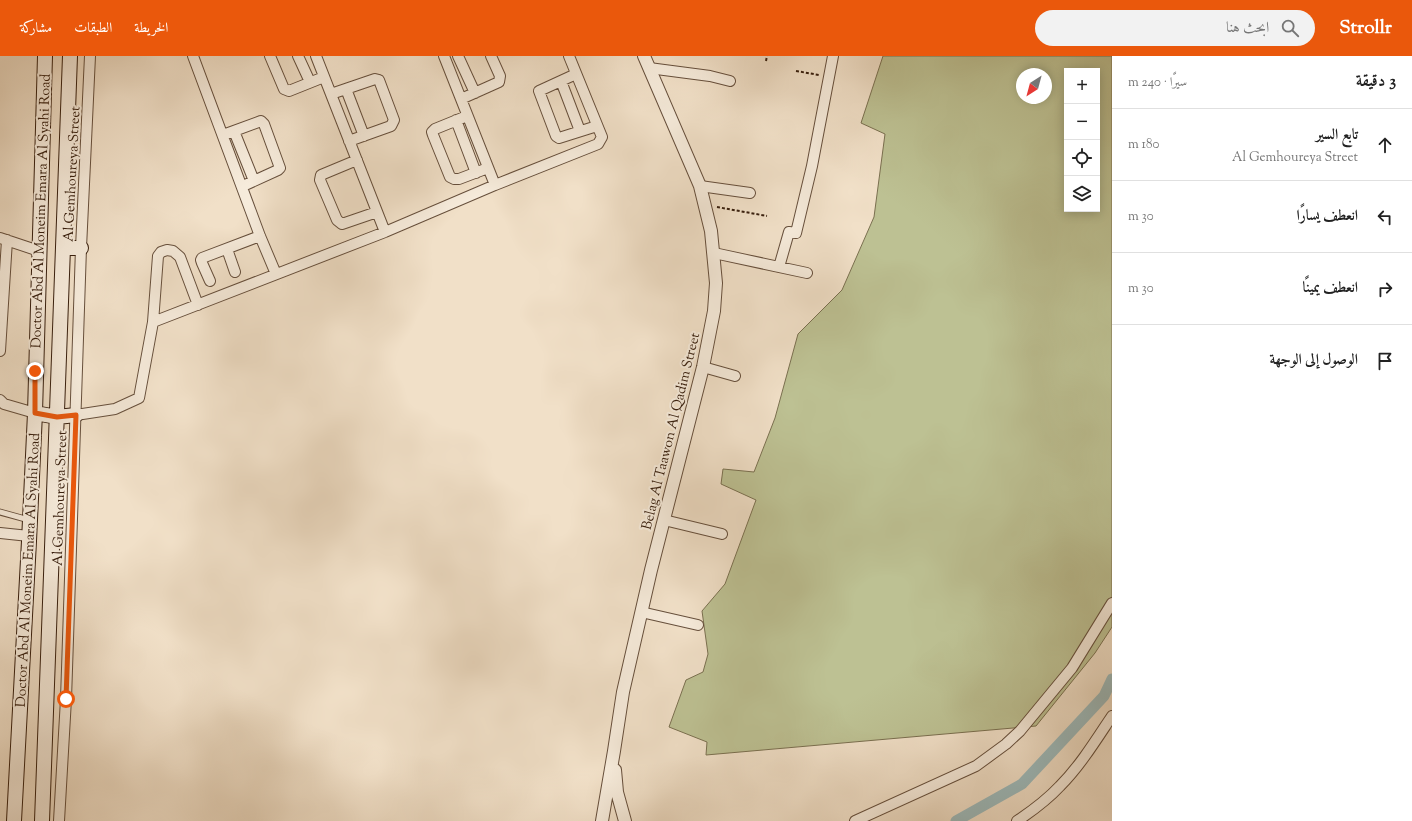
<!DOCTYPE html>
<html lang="ar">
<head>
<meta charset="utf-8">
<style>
	:root { --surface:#fff; --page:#f2f2f2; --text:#222; --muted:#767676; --line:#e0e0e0; --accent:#ea580c }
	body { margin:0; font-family:"Sorts Mill Goudy",Amiri,serif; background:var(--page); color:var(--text); direction:rtl }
	.controls { position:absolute; right:12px; top:12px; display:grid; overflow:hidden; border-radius:0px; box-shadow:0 2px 10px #0003 }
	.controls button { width:36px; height:36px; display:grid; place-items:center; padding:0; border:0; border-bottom:1px solid var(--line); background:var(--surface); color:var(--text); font:20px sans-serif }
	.compass { position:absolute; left:1016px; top:12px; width:36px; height:36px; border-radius:50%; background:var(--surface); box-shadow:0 2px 10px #0003; rotate:216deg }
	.stop { position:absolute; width:12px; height:12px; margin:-9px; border:3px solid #ea580c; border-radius:50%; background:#fff }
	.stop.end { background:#ea580c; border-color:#fff; box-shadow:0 1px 4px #0008 }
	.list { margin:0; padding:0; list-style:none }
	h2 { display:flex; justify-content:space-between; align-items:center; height:52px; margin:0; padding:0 16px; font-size:17px }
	h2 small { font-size:13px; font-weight:400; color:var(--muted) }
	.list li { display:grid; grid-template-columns:26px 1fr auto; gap:12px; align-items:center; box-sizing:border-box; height:72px; padding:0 16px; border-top:1px solid var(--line) }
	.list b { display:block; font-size:15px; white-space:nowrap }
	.list p { margin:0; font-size:13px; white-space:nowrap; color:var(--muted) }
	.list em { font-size:13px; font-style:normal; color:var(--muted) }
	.icon { flex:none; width:22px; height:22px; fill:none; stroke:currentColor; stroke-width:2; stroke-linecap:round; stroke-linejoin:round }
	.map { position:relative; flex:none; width:1112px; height:765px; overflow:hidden; direction:ltr }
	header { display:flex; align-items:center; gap:24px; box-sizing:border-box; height:56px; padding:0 20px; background:var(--accent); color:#fff }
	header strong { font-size:19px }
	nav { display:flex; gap:22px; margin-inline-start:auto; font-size:14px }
	.search { width:280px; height:36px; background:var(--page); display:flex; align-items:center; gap:10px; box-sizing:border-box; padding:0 14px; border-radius:22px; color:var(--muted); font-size:15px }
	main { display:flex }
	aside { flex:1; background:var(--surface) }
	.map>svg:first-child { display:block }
</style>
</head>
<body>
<header>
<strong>Strollr</strong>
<div class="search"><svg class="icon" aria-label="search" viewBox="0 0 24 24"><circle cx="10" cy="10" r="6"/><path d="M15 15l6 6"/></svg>ابحث هنا</div>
<nav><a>الخريطة</a><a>الطبقات</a><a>مشاركة</a></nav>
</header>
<main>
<aside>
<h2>3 دقيقة<small>سيرًا · 240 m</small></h2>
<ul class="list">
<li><svg class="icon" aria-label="ahead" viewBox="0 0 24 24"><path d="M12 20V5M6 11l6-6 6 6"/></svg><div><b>تابع السير</b><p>Al Gemhoureya Street</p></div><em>180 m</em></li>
<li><svg class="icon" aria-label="left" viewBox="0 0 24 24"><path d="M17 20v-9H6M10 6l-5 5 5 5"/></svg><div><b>انعطف يسارًا</b></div><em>30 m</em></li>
<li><svg class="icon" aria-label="right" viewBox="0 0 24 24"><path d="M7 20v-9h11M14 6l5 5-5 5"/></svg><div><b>انعطف يمينًا</b></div><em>30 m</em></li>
<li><svg class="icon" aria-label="arrive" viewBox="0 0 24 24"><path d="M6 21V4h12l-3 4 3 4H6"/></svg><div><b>الوصول إلى الوجهة</b></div></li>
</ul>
</aside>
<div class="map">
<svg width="1112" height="765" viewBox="0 0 1112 765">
	<rect width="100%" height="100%" fill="#f1e0c8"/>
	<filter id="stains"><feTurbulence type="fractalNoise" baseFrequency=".005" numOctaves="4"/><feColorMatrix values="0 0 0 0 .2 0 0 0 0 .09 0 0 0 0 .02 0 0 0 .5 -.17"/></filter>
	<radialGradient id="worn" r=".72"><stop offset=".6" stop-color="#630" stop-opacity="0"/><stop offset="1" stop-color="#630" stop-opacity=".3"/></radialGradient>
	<!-- green -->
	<path fill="#bdc193" stroke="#7a7050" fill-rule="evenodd" d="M883,0H1112V571L1095,597L1036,670L706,699L707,686L669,671L686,624L703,616L708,598L702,555L725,528L756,444L721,428L723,413L754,416L775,362L798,278L842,234L874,161L885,78L861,67ZM1067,15H1097V153H1067ZM1022,18H1046V42H1022Z"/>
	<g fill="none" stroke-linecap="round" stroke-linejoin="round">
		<!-- canal -->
		<path stroke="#9dbbbd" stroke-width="11" d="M956,765L1022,728L1104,640L1112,623"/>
		<!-- service casing -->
		<g stroke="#664f3c" stroke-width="7">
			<path id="service" d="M0,456L29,464"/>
		</g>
		<!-- minor casing -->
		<g stroke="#664f3c" stroke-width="12">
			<path id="minor" d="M193,0L260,180L276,218
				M270,0L284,33L289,35L324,21
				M298,0L310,26
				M316,0L385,176
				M444,0L495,129
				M458,0L475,37
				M649,12L710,20L730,25
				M576,18L539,35L556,80L559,82L597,70
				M561,25L580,75
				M346,33L364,80
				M331,38L375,23L379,24L394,64L391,70L349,85
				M461,43L499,26L500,20L491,0
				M467,60L435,73L432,76L433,79L450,121L454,123H459L488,112
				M456,64L476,117
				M234,75L254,125
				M223,79L261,65L264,68L280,112L278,114L243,130
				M357,104L321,119L320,124L337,164L342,168L377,156
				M700,130L750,137
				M0,182L39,195
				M227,193L235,216
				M714,197L807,217
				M779,211L789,176L796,177L812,110L833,0
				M210,225L202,207L201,204L202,202L260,180
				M153,266L158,200L161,196L167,194L173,195L180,201L198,249
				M0,295L7,184
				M703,311L735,320
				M0,344L4,348L35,357
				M76,359L115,353L139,342L153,266L385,176L495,129L598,88L602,81L569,0
				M664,464L722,478
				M0,477L29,480
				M641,556L698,569
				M59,765L66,643L81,192L90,0
				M855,765L976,710L1006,688L1020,675L1072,612L1112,547
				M1017,765C1032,755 1047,744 1060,730C1080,710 1096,684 1112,660"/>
		</g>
		<!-- tertiary casing -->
		<g stroke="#664f3c" stroke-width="14">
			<path id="tertiary" d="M615,714L617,736L625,765
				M602,765L614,695L623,636L651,514L703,311L714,255L716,227L711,175L700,130L644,0"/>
		</g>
		<!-- secondary casing -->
		<g stroke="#381f0e" stroke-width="16">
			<path id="secondary" d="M63,192H81
				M35,357L57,361L76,359
				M14,765L29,485L35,357L45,0
				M42,765L70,0"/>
		</g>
		<!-- path -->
		<path stroke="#381f0e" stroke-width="2" stroke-dasharray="3 2" stroke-linecap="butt" d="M766,5L767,0
			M796,15L819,19
			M717,151L767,160"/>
		<!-- service -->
		<use href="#service" stroke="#f6ebdb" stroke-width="5"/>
		<!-- minor -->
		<use href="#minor" stroke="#f6ebdb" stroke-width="10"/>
		<!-- tertiary -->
		<use href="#tertiary" stroke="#f6ebdb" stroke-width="12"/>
		<!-- secondary -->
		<use href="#secondary" stroke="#f6ebdb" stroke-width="14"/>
	</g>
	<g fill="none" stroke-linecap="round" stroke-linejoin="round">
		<!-- route -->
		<path stroke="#ea580c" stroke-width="5" d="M35,315V357L57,361L76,359L66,643"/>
	</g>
	<g text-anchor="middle" stroke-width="4" stroke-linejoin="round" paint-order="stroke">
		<!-- street labels -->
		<g font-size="14" fill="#381f0e" stroke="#f6ebdb">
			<text transform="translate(71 118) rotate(-87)" y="5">Al Gemhoureya Street</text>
			<text transform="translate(40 155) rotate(-88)" y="5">Doctor Abd Al Moneim Emara Al Syahi Road</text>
			<text transform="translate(670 375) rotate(-76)" y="5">Belag Al Taawon Al Qadim Street</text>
			<text transform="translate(59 442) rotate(-88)" y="5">Al Gemhoureya Street</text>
			<text transform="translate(27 514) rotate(-87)" y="5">Doctor Abd Al Moneim Emara Al Syahi Road</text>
		</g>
	</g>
	<rect width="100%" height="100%" filter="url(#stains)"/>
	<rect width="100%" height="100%" fill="url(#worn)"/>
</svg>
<div class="controls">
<button>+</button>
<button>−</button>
<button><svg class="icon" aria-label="locate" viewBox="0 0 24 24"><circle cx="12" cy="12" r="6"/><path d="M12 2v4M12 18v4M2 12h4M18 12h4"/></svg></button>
<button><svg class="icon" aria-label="layers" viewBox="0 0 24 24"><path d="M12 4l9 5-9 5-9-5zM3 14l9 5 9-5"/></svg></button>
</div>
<svg class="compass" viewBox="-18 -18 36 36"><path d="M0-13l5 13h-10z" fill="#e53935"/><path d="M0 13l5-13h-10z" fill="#767676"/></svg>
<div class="stop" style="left:66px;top:643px"></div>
<div class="stop end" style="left:35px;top:315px"></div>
</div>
</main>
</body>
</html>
